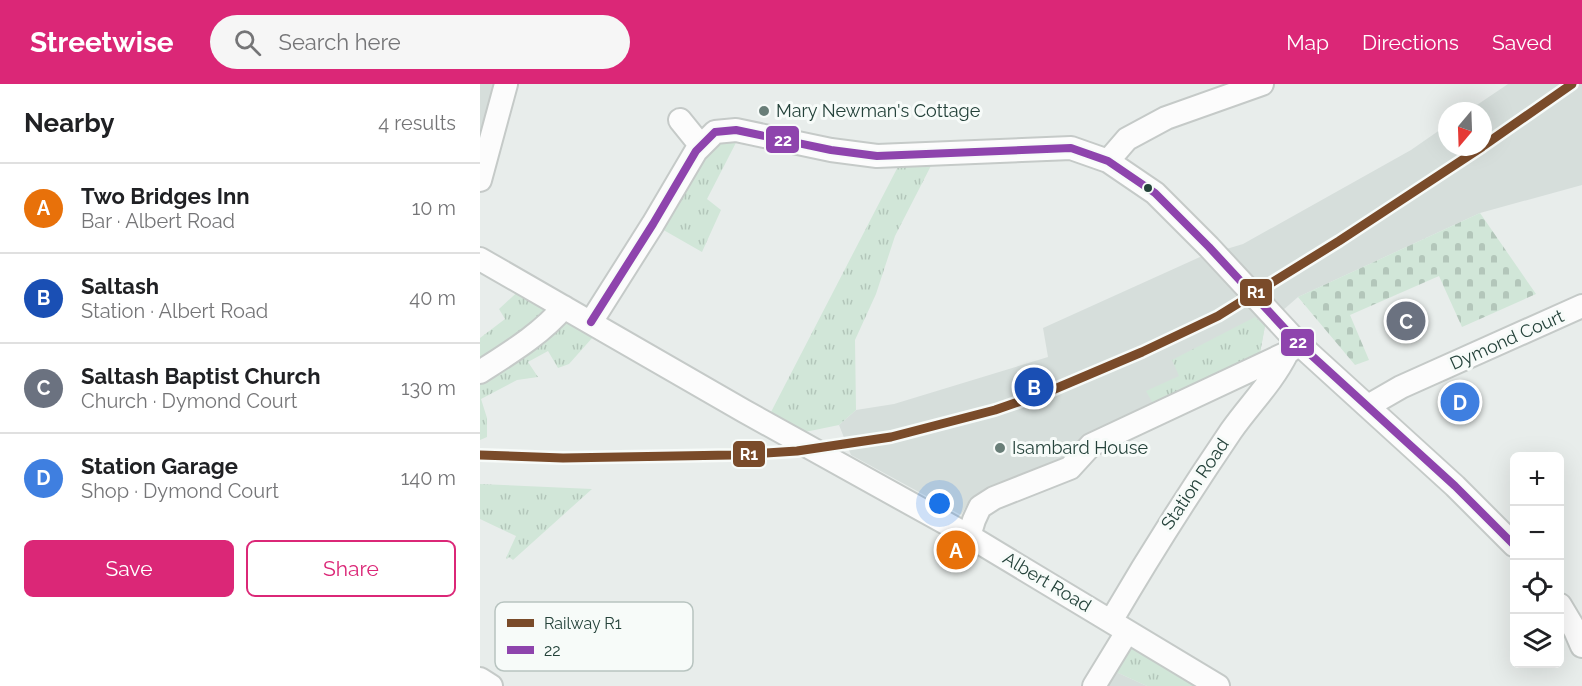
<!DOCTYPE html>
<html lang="en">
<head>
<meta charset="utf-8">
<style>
	:root { --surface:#fff; --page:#f6f6f6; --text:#202124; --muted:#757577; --line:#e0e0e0; --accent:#db2777 }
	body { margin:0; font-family:Raleway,sans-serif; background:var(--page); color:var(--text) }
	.controls { position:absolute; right:18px; bottom:18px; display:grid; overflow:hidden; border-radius:9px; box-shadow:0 6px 24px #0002 }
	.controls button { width:54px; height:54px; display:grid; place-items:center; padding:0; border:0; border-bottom:2px solid var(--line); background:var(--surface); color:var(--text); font:30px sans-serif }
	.compass { position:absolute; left:958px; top:18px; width:54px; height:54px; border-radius:50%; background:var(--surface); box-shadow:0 6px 24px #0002; rotate:199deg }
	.you { position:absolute; left:460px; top:420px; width:21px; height:21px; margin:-15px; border:4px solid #fff; border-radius:50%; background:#1a73e8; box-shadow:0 0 0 9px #1a73e833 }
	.badge { display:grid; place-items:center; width:39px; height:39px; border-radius:50%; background:var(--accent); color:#fff; font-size:20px; font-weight:700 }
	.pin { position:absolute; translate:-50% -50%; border:3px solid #fff; box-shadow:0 2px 6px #0006 }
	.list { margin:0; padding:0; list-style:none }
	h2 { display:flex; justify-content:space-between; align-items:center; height:78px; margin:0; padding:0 24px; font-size:26px }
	h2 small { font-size:20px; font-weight:400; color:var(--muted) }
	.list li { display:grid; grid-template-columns:39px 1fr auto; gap:18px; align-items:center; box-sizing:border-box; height:90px; padding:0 24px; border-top:2px solid var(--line) }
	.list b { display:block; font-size:22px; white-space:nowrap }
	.list p { margin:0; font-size:20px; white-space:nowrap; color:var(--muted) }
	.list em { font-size:20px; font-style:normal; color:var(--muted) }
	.actions { display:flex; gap:12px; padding:18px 24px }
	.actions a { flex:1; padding:14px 0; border:2px solid var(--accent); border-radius:9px; text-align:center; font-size:21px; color:var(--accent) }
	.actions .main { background:var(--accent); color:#fff }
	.icon { flex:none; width:33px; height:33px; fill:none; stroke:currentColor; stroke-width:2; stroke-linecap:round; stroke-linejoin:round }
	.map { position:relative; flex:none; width:1102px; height:602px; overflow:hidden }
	header { display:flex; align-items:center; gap:36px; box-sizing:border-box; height:84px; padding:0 30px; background:var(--accent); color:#fff }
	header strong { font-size:28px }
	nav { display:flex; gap:33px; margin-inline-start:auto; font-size:21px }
	.search { width:420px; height:54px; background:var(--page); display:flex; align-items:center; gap:15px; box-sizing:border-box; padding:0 21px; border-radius:33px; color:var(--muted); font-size:22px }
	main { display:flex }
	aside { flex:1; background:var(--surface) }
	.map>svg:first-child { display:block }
</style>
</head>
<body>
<header>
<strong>Streetwise</strong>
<div class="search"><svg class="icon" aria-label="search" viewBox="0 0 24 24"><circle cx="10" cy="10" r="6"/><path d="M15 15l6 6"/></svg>Search here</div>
<nav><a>Map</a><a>Directions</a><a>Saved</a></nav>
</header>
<main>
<aside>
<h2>Nearby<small>4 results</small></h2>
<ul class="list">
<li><span class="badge" style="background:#e8710a">A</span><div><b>Two Bridges Inn</b><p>Bar · Albert Road</p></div><em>10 m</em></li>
<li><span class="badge" style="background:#1a4fb4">B</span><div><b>Saltash</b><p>Station · Albert Road</p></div><em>40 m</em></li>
<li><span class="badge" style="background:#6b7280">C</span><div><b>Saltash Baptist Church</b><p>Church · Dymond Court</p></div><em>130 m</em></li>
<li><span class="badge" style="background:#3f7fe0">D</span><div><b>Station Garage</b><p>Shop · Dymond Court</p></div><em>140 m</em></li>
</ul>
<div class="actions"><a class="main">Save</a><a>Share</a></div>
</aside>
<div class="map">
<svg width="1102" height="602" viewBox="0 0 1102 602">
	<defs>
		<pattern id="grass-tufts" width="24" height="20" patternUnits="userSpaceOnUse" patternTransform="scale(1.5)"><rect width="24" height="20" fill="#d1e6d8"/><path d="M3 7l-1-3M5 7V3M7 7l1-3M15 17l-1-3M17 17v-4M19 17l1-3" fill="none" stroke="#b3c6ba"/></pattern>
		<pattern id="cemetery-stones" width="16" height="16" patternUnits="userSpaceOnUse" patternTransform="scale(1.5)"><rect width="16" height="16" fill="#d1e6d8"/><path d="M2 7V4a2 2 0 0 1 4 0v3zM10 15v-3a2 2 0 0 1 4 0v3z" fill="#b3c6ba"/></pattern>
	</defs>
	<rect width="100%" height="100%" fill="#e8edeb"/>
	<!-- built -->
	<path fill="#d6dedb" d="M0,0H26L0,96Z
		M1028,0H1102V101L1000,129L818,213L785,242L779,274L586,376L503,406L488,419L481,431L371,371L359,341L376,326L414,320L568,273L563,244L720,173L763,160L931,66L967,41V63H1003V27H988Z
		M625,583L667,602H614Z"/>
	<!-- grass -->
	<path fill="url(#grass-tufts)" d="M262,47L227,115L241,126L222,168L173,140L216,67Z
		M457,70L415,152L396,210L375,256L376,326L359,341L325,348L291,328L424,71Z
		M45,201L121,244L89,280L78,284L68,267L48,278L58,293L37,296L1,315L7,334V353L0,356V254L25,235L19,225Z
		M775,233L785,242L779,274L675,323L666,307L699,292L692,276Z
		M0,400L112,405L33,476L29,473L27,475L26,474L36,452L0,435Z
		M647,548L738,602H667L625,583Z"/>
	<!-- cemetery -->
	<path fill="url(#cemetery-stones)" d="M1000,129L1056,210L982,243L959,192L870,231L889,276L875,281L818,213Z"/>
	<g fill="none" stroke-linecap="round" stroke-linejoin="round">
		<!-- street casing -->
		<g stroke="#c5cac8" stroke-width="26">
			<path id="street" d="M200,36L221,62
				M628,77L647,55L686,34L782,0
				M0,96L26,0
				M0,175L264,327L489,452L738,602
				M111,238L173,140L216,67L235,48L256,46L351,66L397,72L591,64L628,77L675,109L729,163L819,260L975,402L1034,461
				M0,288C31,268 61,250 84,223
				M888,322L921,303L1102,222
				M489,452L494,436L500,423L514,414L590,384L611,361L807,269L819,260
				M1080,521L1095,546L1102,562
				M631,537C669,472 709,409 751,347C770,320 792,299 807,269
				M0,595L11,602
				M614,602L647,548"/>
		</g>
		<!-- street -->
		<use href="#street" stroke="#fcfcfc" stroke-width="22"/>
		<!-- bus-1 casing -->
		<g stroke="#f7fbf9" stroke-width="12">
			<path id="bus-1" d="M111,238L173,140L216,67L235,48L256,46L351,66L397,72L591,64L628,77L675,109L729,163L819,260L975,402L1034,461"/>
		</g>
		<!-- bus-1 -->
		<use href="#bus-1" stroke="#8e44ad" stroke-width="8"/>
		<!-- rail-1 casing -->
		<g stroke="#f7fbf9" stroke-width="14">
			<path id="rail-1" d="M1003,62L1092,0
				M0,371L83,374L252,371L317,367L411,353L515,326L570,307L662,268L738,232L859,157L1002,63"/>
		</g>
		<!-- rail-1 -->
		<use href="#rail-1" stroke="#7a4b2a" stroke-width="9"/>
	</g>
	<!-- markers -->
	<g fill="#697e78" stroke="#f7fbf9" stroke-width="2">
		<circle cx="284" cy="27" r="6"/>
		<circle cx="520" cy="364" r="6"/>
	</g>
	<circle fill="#24423a" stroke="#f7fbf9" stroke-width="2" cx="668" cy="104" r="5"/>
	<g text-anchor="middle" stroke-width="6" stroke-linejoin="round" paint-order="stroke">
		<!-- poi labels -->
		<g font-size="18" fill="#24423a" stroke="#f7fbf9" text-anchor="start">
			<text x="296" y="33">Mary Newman's Cottage</text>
			<text x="532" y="370">Isambard House</text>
		</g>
		<!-- street labels -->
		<g font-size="18" fill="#24423a" stroke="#f7fbf9">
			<text transform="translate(1027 256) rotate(-24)" y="6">Dymond Court</text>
			<text transform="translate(715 400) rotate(-56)" y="6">Station Road</text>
			<text transform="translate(567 498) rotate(31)" y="6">Albert Road</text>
		</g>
	</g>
	<!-- legend -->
	<rect x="15" y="518" width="198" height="69" rx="9" fill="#f7fbf9" stroke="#b8c4c0" stroke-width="1.5"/>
	<rect x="27" y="535" width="27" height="8" fill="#7a4b2a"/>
	<rect x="27" y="562" width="27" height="8" fill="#8e44ad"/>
	<g font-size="16" fill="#24423a">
		<text x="64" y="545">Railway R1</text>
		<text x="64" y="572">22</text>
	</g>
	<g stroke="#f7fbf9" stroke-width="2">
		<rect x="285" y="41" width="35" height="29" rx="6" fill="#8e44ad"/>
		<rect x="759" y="194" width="34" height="29" rx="6" fill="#7a4b2a"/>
		<rect x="800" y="244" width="35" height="29" rx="6" fill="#8e44ad"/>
		<rect x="252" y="356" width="34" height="28" rx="6" fill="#7a4b2a"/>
	</g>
	<g font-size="16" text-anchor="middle" font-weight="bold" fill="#fff">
		<text x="303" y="62">22</text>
		<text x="776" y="214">R1</text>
		<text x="818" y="264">22</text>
		<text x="269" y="376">R1</text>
	</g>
</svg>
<div class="controls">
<button>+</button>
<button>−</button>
<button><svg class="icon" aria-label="locate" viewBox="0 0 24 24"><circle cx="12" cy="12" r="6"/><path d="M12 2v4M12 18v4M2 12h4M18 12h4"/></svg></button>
<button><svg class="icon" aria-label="layers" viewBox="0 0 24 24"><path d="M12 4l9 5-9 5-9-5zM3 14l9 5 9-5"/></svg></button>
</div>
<svg class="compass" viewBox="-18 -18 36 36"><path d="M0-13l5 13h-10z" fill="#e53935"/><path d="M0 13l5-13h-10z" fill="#757577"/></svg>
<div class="you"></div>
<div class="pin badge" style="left:476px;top:466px;background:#e8710a">A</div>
<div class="pin badge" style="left:554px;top:303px;background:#1a4fb4">B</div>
<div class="pin badge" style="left:926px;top:237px;background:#6b7280">C</div>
<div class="pin badge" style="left:980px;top:318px;background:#3f7fe0">D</div>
</div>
</main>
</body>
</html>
